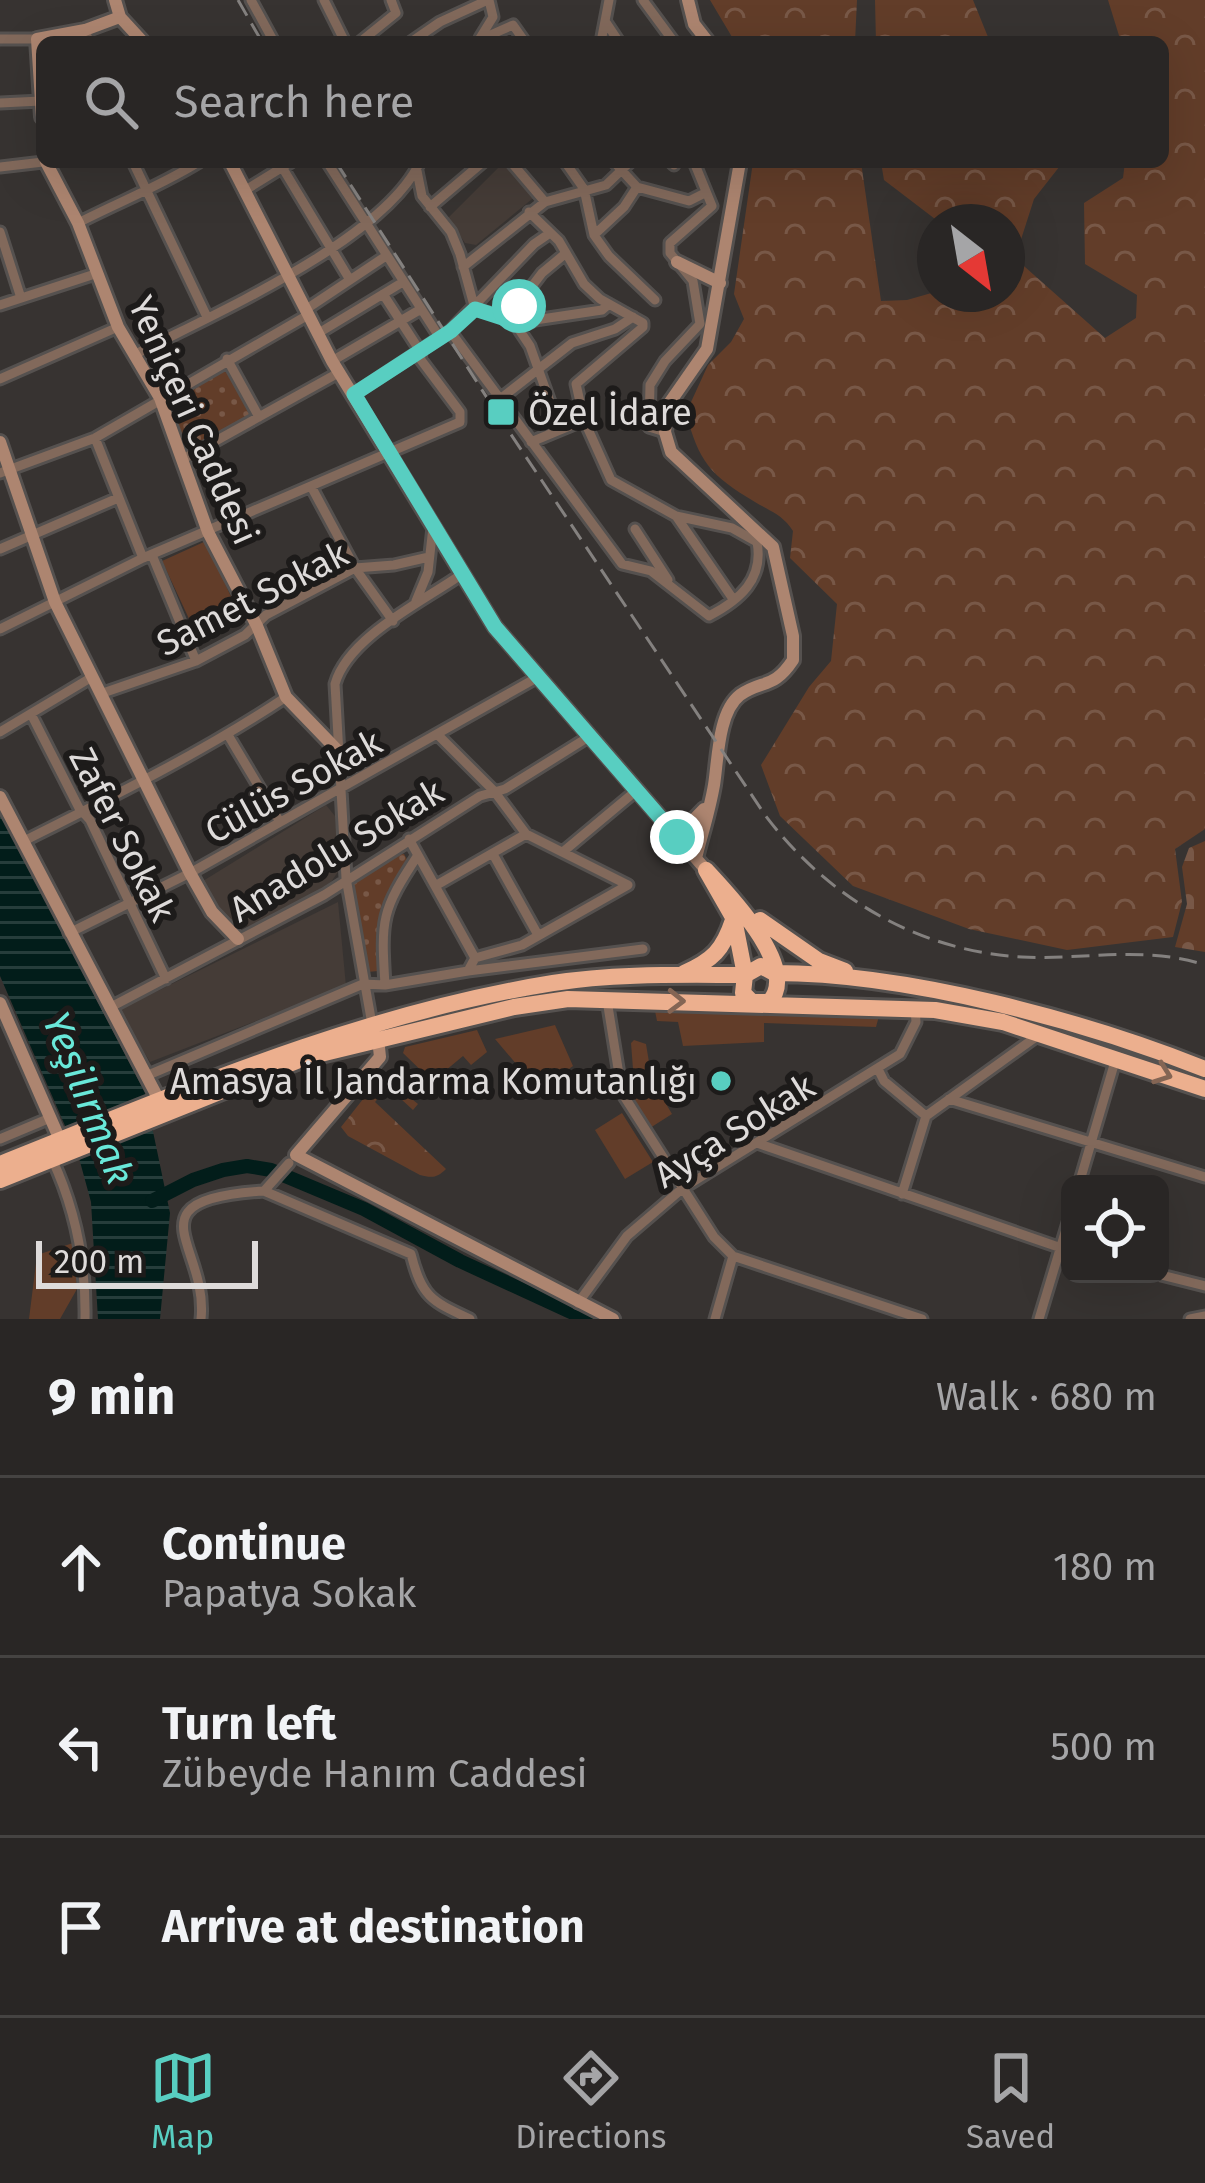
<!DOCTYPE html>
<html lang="en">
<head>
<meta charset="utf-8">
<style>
	:root { --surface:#292625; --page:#353232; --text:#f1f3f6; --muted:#a5a5a7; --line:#454342; --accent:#58cec1 }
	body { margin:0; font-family:"Fira Sans",sans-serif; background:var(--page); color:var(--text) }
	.controls { position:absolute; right:36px; bottom:36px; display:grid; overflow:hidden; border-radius:18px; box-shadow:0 12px 48px #0002 }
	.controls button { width:108px; height:108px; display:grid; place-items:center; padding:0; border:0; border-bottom:3px solid var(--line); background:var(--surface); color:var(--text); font:60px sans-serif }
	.compass { position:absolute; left:917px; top:204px; width:108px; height:108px; border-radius:50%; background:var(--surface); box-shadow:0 12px 48px #0002; rotate:149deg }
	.scale { position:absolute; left:36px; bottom:30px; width:222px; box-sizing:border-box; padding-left:12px; border:6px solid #dedbda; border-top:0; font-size:33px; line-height:42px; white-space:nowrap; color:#dedbda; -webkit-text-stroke:9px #1d1b1a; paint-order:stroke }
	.stop { position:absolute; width:36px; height:36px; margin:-27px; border:9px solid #58cec1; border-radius:50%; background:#fff }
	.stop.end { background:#58cec1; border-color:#fff; box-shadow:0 3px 12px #0008 }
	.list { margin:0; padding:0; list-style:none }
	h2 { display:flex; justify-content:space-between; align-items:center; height:156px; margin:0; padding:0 48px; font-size:51px }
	h2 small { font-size:39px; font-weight:400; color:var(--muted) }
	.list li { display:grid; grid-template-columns:78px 1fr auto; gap:36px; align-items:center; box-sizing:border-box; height:180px; padding:0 48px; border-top:3px solid var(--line) }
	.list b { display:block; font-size:45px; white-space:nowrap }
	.list p { margin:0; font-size:39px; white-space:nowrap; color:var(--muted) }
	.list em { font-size:39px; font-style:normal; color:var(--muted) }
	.icon { flex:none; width:66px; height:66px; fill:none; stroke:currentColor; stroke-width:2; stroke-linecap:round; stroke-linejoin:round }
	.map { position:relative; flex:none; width:1205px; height:1319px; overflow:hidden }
	.search { position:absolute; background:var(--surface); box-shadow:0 12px 48px #0002; left:36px; right:36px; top:36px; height:132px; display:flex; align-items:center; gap:30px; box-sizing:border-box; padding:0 42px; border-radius:18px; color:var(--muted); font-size:45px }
	.sheet { height:696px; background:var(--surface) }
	nav { display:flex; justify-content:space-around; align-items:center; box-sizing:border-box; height:168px; border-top:3px solid var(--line); background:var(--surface); font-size:33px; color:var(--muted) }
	nav a { display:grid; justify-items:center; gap:6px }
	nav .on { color:var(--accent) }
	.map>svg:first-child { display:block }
</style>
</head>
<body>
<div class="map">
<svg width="1205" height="1319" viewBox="0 0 1205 1319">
	<defs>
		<pattern id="forest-crowns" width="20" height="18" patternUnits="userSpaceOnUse" patternTransform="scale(3)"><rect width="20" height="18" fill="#623d29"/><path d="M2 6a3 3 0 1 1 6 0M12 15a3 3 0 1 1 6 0" fill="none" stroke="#785847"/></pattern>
		<pattern id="cemetery-stones" width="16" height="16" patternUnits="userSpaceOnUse" patternTransform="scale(3)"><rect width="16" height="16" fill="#623d29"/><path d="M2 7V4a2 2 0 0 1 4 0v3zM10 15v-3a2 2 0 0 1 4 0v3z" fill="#785847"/></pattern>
		<pattern id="park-dots" width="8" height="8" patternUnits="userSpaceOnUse" patternTransform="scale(3)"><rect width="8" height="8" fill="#623d29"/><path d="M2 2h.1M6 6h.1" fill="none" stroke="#785847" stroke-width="1.8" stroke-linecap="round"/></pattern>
		<pattern id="water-rules" width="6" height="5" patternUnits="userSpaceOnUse" patternTransform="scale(3)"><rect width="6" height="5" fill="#021d1a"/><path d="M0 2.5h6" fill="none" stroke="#263d3b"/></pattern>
	</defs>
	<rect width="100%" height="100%" fill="#373331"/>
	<!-- built -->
	<path fill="#453c37" d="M504,162L537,195L476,245L465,243L448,218Z
		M326,805L335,816L340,869L331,882L267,924L249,926L224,918L203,881Z
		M338,902L346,986L150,1062L119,1010Z"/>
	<!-- grass -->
	<path fill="#623d29" d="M206,541L241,619L198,638L162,561Z
		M655,1011L879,1016L876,1027L764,1023V1042L683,1046L678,1022L657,1021Z
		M555,1025L573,1066L539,1091L495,1039Z
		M477,1030L487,1052L471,1065L463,1056L445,1071L449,1078L438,1087L403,1053L405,1047Z
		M634,1040L646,1044L652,1080L672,1114L650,1128L637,1108L625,1073L633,1069L631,1043Z
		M622,1113L653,1162L625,1179L595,1130Z
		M73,1243L77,1289L60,1319H29L37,1255Z"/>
	<!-- forest -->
	<path fill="url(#forest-crowns)" d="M710,0H857L855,42H735Z
		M875,0H973L990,42H876Z
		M1108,0H1205V829L1175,849L1182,902L1173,937L1067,950L969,929L853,886L780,816L761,765L809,687L831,661L837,604L790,558L793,531C783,515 770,511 755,502C710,475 699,462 686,413L708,365L731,342L744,319L734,294L753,162H861L881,301L907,300L935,292L1007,294V222H939L884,180L881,162H1063L1034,199L1015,258L1105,338L1136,318L1137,295L1085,264L1084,203L1123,178L1125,162H1163V42H1121Z
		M382,1075L418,1104L413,1110L388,1087L375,1102L446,1169C437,1178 432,1178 420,1175L348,1136L341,1127Z"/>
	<!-- cemetery -->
	<path fill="url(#cemetery-stones)" d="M1205,841V952L1175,947L1187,904L1182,867L1189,848Z"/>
	<!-- park -->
	<path fill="url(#park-dots)" d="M219,370L228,373L251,409V417L187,448L167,406L169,398Z
		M399,854H404L409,863C379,903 378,922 378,971L367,972L352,881Z"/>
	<!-- water -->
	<path fill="url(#water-rules)" d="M0,813L145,1093L170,1213L160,1319H98L91,1202L79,1158L0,976Z"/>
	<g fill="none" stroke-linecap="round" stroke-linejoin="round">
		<!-- river -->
		<path stroke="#021d1a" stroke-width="14" d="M152,1201L193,1180L223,1170L247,1166L271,1170L364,1209L460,1261L586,1319"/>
		<!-- street casing -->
		<g stroke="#55514f" stroke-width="15">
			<path id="street" d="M251,0L274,42
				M324,0L345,42
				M643,0L674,42
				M605,21L619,42
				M85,30L89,42
				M480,38L493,17L489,0
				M0,39H37
				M479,40L513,25L525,42
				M360,42L396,13L391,0
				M411,42L440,22L488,0
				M601,42L609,0
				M0,103L41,101
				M133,162L207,317
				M279,162L350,280
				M327,162L440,338
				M511,162L545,202
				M565,162L584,189L594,235L609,256L655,300
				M614,162L637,187L689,201L705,193
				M671,162L674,165
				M416,166L422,196L451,232L460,254L475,309
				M0,167L43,162
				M244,191L291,162
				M430,207L483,162
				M529,212L559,241L584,284L600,299L643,323V327L576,384L584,420L611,480L676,516L733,599
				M78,223C119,202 160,186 199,162
				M0,232L21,298
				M594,235L624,207L637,187
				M463,267L545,202L606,185L630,162
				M0,305L98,273
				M475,309L504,317L518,328L535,320L602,310L609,304
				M305,310L386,256
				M507,319L542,273L566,253
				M518,328L530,346L560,430
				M450,331L622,564L651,571L709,616C740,600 764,579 757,542L732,528L676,516
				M317,334L403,282
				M134,355C211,315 383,241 420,162
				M227,359L259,417
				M332,361L421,309
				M0,379L118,327
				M354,394L450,331L534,244L550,233
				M500,399L572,343L615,329L633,317
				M665,432L649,427L650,385L665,361L700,324L693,281L670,253V243L712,206L694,162
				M95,438L143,558
				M531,442L584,420
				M185,458L340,372
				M0,473L95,438L308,315
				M312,488L355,568L393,621
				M635,529L668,580
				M0,549L118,498
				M152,555L196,661
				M416,601L428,572L433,527
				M0,629L143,558L460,422V412L421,360L420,351L383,294
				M100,694L196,661L245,635L266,615L355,568L394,565L429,557
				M31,714L79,808L90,820L166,979
				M0,732L92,677
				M437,734L494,791L526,834L628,885
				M228,735L280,822
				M409,839L475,958
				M24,841C114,796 203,752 286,697
				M564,851L637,790
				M494,856L538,935
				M435,886L526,834
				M69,933L190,873L538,677
				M468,971L643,949
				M385,985C381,919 381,911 418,855
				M607,1000L622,1093L714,1237L733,1256L922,1319
				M109,1008L324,895L480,796L505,789L590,736
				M372,1024L346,878L335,684C348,637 422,602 462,574
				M879,1071L884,1081L926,1116
				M146,1076L363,984L385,985L468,971L475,958L522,945L628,885
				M949,1099L1205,1177
				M0,1139L50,1118
				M757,1143L1070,1251
				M52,1159C76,1210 86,1263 85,1319
				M1079,1184L1116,1058
				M264,1191L411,1254C422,1297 431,1301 470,1319
				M902,1194L926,1116L1040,1034
				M1157,1274L1205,1286
				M578,1303L627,1236L683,1188L900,1054L916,1022L915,1009
				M201,1319C209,1245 126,1200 264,1191L289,1163
				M715,1319L733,1256
				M1039,1319L1070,1216
				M1190,1319L1205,1316"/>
		</g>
		<!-- secondary casing -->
		<g stroke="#55514f" stroke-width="18">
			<path id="secondary" d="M115,0L120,17L143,42
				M688,0L694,24L708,42
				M42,117L37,39L85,30L120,17
				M46,162L78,223L118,327L160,398L208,532L257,626L286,697L340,753
				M230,162L332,361L495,627L706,870
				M677,262L720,283
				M0,442L55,602L190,873L212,912L238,939
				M0,797L158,1098
				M677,837L704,809
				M696,858C702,834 710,809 714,785C718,760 718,712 740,695C763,679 773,690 793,660V636L773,547L671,452L665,432L668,405L707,349L740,162
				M0,1003L60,1140
				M378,1038L380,1057L296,1155L613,1319"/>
		</g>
		<!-- highway casing -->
		<g stroke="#55514f" stroke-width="22">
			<path id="highway" d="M706,870C729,895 801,969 769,1002H752L743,993L745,975L734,919Z
				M760,920L819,961L845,971
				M684,973C713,960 723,950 733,920
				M0,1164C181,1092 359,1014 553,983C616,973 682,975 745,975L761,966L774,973C907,973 1082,1020 1205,1069
				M0,1180L304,1058L514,1007L568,999L935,1010L1003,1022L1205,1089"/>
		</g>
		<!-- street -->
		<use href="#street" stroke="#82695b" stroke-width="9"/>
		<!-- secondary -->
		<use href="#secondary" stroke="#ad8570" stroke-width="12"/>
		<!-- highway -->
		<use href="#highway" stroke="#ecaf8e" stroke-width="16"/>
		<!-- rail -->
		<path stroke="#84817f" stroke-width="3" stroke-dasharray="18 9" stroke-linecap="butt" d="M238,0L262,42
			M336,162L498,415L765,815C827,897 917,951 1022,957C1084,960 1144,945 1205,965"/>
	</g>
	<!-- one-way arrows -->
	<defs><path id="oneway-chevron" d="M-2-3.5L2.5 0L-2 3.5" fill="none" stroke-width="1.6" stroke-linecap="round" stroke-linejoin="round" transform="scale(3)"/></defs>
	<g stroke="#846554">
		<use href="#oneway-chevron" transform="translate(676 1001) rotate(1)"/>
		<use href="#oneway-chevron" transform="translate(1163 1074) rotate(20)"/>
	</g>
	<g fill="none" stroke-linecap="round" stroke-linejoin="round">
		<!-- route -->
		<path stroke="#58cec1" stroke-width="15" d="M519,306L506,319L475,309L451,331L354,394L495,627L677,837"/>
	</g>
	<!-- markers -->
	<g fill="#58cec1" stroke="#1d1b1a" stroke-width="4.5">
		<rect x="486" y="397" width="30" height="30" rx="6"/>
		<circle cx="721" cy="1081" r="12"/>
	</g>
	<g text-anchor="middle" stroke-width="12" stroke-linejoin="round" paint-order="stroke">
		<!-- poi labels -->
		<g font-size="36" fill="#dedbda" stroke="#1d1b1a" text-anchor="start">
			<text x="528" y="425">Özel İdare</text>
			<text x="697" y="1094" text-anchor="end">Amasya İl Jandarma Komutanlığı</text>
		</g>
		<!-- street labels -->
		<g font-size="36" fill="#dedbda" stroke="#1d1b1a">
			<text transform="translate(194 420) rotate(66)" y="13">Yeniçeri Caddesi</text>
			<text transform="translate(252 598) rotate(-27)" y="13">Samet Sokak</text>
			<text transform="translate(293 786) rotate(-29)" y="13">Cülüs Sokak</text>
			<text transform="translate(123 834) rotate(63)" y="13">Zafer Sokak</text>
			<text transform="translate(336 850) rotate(-31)" y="13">Anadolu Sokak</text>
			<text transform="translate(734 1130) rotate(-32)" y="13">Ayça Sokak</text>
		</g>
		<!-- water labels -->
		<g font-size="39" font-style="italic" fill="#69e8d9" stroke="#1d1b1a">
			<text transform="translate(89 1098) rotate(68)" y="14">Yeşilırmak</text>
		</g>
	</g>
</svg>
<div class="controls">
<button><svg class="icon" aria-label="locate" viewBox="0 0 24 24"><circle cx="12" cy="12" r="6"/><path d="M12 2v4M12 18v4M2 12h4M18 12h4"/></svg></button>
</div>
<svg class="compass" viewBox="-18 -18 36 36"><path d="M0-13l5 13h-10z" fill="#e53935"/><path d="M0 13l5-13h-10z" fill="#a5a5a7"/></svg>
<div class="scale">200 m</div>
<div class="stop" style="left:519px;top:306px"></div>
<div class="stop end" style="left:677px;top:837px"></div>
<div class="search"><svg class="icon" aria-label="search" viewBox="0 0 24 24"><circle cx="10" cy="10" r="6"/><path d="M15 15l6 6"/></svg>Search here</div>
</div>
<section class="sheet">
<h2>9 min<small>Walk · 680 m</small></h2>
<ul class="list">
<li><svg class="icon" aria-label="ahead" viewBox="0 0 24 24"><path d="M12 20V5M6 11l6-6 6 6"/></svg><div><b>Continue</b><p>Papatya Sokak</p></div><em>180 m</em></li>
<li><svg class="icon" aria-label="left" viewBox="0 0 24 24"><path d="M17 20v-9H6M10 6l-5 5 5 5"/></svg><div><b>Turn left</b><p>Zübeyde Hanım Caddesi</p></div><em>500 m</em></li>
<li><svg class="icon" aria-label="arrive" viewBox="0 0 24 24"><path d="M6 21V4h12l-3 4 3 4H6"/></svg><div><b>Arrive at destination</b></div></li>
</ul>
</section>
<nav>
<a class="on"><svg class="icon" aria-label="map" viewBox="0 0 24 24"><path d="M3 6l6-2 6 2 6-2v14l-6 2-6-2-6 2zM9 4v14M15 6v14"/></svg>Map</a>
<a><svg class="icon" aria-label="directions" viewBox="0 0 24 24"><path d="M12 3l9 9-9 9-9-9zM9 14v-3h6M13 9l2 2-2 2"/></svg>Directions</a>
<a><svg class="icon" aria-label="saved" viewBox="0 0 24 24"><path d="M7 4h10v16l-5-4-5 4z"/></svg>Saved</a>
</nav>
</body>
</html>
